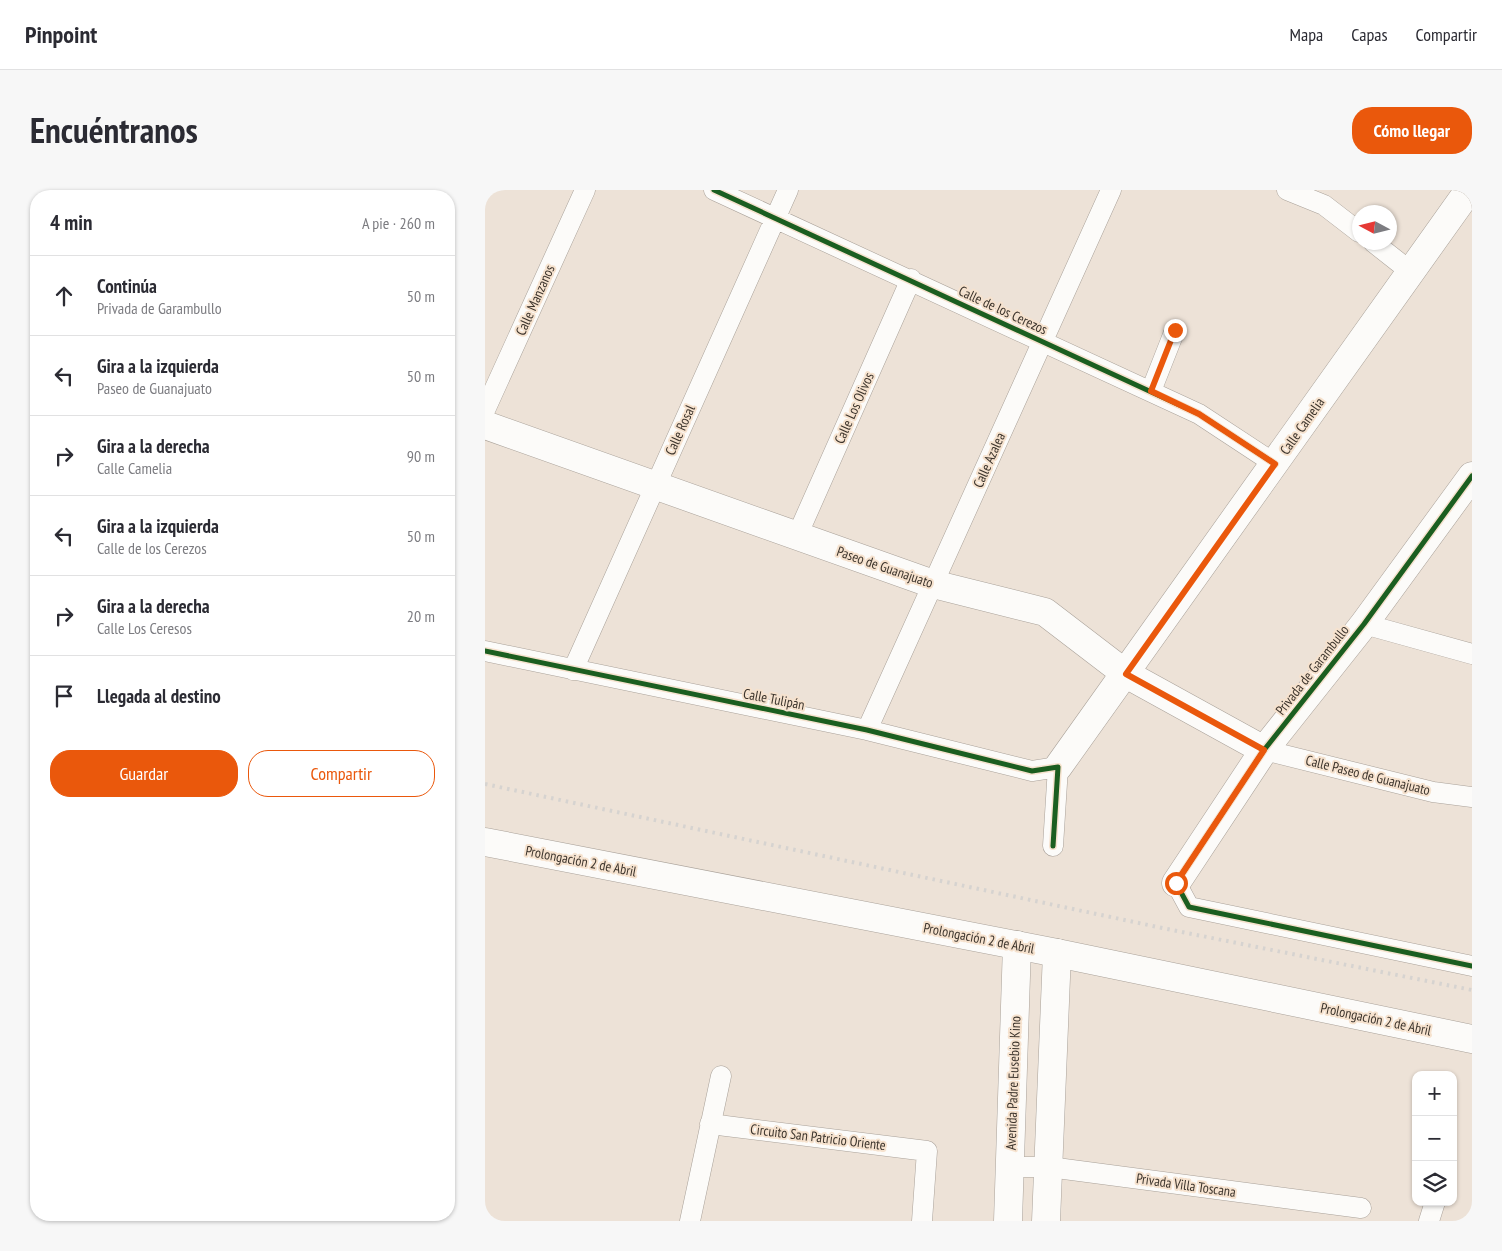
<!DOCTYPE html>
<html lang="es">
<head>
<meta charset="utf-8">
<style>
	:root { --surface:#fff; --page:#f7f7f7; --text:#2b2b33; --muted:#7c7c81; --line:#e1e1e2; --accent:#ea580c }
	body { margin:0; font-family:"PT Sans Narrow",sans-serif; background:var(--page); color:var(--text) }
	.controls { position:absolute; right:15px; bottom:15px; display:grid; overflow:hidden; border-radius:10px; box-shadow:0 1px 4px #0004 }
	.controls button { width:45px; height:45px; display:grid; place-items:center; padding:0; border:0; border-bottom:1px solid var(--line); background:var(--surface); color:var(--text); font:25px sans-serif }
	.compass { position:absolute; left:867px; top:15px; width:45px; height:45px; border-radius:50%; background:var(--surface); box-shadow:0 1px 4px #0004; rotate:277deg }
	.stop { position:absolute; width:15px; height:15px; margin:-11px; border:4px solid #ea580c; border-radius:50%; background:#fff }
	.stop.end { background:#ea580c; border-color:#fff; box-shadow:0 1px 5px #0008 }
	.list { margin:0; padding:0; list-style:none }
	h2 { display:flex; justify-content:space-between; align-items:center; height:65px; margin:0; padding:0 20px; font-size:21px }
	h2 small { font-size:16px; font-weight:400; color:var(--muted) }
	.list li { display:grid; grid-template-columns:32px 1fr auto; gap:15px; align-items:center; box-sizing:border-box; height:80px; padding:0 20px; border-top:1px solid var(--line) }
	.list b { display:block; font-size:19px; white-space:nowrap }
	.list p { margin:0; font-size:16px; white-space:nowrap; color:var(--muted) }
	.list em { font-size:16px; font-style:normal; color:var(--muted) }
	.actions { display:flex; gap:10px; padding:15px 20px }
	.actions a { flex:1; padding:11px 0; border:1px solid var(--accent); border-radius:20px; text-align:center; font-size:18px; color:var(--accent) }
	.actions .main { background:var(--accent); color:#fff }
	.icon { flex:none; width:28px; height:28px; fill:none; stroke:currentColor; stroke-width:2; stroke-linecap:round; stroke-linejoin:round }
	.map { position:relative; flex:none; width:987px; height:1031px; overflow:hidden; border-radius:20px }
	header { display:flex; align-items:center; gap:30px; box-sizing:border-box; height:70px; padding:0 25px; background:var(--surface); border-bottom:1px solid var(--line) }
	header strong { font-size:24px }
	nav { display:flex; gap:28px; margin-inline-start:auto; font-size:18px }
	.intro { display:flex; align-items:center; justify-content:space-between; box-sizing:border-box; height:120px; padding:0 30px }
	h1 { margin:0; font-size:35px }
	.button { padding:12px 22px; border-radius:20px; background:var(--accent); color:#fff; font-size:18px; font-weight:700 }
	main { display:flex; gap:30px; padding:0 30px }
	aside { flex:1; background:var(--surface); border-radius:20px; box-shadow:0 1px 4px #0004 }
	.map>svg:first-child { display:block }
</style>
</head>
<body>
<header>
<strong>Pinpoint</strong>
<nav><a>Mapa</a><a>Capas</a><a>Compartir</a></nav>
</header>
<div class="intro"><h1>Encuéntranos</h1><a class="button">Cómo llegar</a></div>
<main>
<aside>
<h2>4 min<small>A pie · 260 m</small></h2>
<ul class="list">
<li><svg class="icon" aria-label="ahead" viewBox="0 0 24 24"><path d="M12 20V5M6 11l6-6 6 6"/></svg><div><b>Continúa</b><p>Privada de Garambullo</p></div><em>50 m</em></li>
<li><svg class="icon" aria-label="left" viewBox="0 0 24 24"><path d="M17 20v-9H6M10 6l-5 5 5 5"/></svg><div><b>Gira a la izquierda</b><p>Paseo de Guanajuato</p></div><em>50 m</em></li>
<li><svg class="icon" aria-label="right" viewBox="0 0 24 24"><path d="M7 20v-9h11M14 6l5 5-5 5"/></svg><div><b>Gira a la derecha</b><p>Calle Camelia</p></div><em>90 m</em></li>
<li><svg class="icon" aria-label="left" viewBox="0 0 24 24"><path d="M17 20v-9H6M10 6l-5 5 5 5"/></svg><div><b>Gira a la izquierda</b><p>Calle de los Cerezos</p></div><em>50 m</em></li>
<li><svg class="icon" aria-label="right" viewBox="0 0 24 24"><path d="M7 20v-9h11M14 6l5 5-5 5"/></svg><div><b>Gira a la derecha</b><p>Calle Los Ceresos</p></div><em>20 m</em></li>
<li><svg class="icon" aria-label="arrive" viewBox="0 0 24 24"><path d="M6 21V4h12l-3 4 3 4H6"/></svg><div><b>Llegada al destino</b></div></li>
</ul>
<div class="actions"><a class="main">Guardar</a><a>Compartir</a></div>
</aside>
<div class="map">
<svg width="987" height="1031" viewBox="0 0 987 1031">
	<rect width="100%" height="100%" fill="#ede2d7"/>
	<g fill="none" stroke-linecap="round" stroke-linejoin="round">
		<!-- street casing -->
		<g stroke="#a9a199" stroke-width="21">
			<path id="street" d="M229,0L714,224L790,274
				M802,0L839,15L874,42
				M888,52L926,82
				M666,201L690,140
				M0,220L100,0
				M312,346L426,89
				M879,434L987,464
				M0,461L382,540L547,581L573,577L568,656
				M88,480L303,0
				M382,540L626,0
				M779,560L948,602L987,607
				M691,693L704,717L987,776
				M225,934L442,961L437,1031
				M526,977H564L876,1018
				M205,1031L236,886
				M944,1031L950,1012"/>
		</g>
		<!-- secondary casing -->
		<g stroke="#a9a199" stroke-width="29">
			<path id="secondary" d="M0,235L448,394L560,422L641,484L779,560
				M573,577L984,0
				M691,693L779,560L879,434L987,286
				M523,1031L532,755
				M561,1031L572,763"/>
		</g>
		<!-- primary casing -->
		<g stroke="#a9a199" stroke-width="29">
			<path id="primary" d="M0,652L572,763L987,849"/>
		</g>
		<!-- street -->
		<use href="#street" stroke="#fcfbf9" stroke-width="20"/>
		<!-- secondary -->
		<use href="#secondary" stroke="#fcfbf9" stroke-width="28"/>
		<!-- primary -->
		<use href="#primary" stroke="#fcfbf9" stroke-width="28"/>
		<!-- rail -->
		<path stroke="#d6d3d0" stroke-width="4" stroke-dasharray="2.5 5" stroke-linecap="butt" d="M0,594L682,739L987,800"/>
		<!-- cycleway casing -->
		<g stroke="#f6e2ce" stroke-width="8">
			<path id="cycleway" d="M229,0L714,224L790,274
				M987,286L879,434L779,560L691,693L704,717L987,776
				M0,461L382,540L547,581L573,577L568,656"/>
		</g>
		<!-- cycleway -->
		<use href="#cycleway" stroke="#1b5e20" stroke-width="5"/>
	</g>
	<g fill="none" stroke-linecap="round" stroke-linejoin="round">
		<!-- route -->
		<path stroke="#ea580c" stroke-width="6" d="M690,140L666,201L714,224L790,274L641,484L779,560L691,693"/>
	</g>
	<g text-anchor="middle" stroke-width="4" stroke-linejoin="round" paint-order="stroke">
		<!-- street labels -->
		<g font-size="14" fill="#3c342c" stroke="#f6e2ce">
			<text transform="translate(50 110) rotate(-66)" y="5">Calle Manzanos</text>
			<text transform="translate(518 120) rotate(25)" y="5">Calle de los Cerezos</text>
			<text transform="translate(369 218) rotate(-66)" y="5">Calle Los Olivos</text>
			<text transform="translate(817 236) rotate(-55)" y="5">Calle Camelia</text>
			<text transform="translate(195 240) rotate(-66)" y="5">Calle Rosal</text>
			<text transform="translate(504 270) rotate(-66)" y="5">Calle Azalea</text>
			<text transform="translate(400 377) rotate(19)" y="5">Paseo de Guanajuato</text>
			<text transform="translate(827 480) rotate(-52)" y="5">Privada de Garambullo</text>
			<text transform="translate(289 509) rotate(11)" y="5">Calle Tulipán</text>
			<text transform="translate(883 585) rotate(14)" y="5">Calle Paseo de Guanajuato</text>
			<text transform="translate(96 671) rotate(11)" y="5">Prolongación 2 de Abril</text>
			<text transform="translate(494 748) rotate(11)" y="5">Prolongación 2 de Abril</text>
			<text transform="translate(891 829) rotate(12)" y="5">Prolongación 2 de Abril</text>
			<text transform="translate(528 893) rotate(-88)" y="5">Avenida Padre Eusebio Kino</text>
			<text transform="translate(333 947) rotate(7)" y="5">Circuito San Patricio Oriente</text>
			<text transform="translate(701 995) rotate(8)" y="5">Privada Villa Toscana</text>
		</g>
	</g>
</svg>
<div class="controls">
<button>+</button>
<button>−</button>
<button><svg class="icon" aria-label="layers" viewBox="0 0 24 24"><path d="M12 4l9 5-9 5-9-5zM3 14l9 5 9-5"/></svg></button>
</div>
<svg class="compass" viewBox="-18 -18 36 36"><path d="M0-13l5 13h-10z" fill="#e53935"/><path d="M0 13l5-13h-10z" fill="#7c7c81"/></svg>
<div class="stop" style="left:691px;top:693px"></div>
<div class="stop end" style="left:690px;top:140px"></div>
</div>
</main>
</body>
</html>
